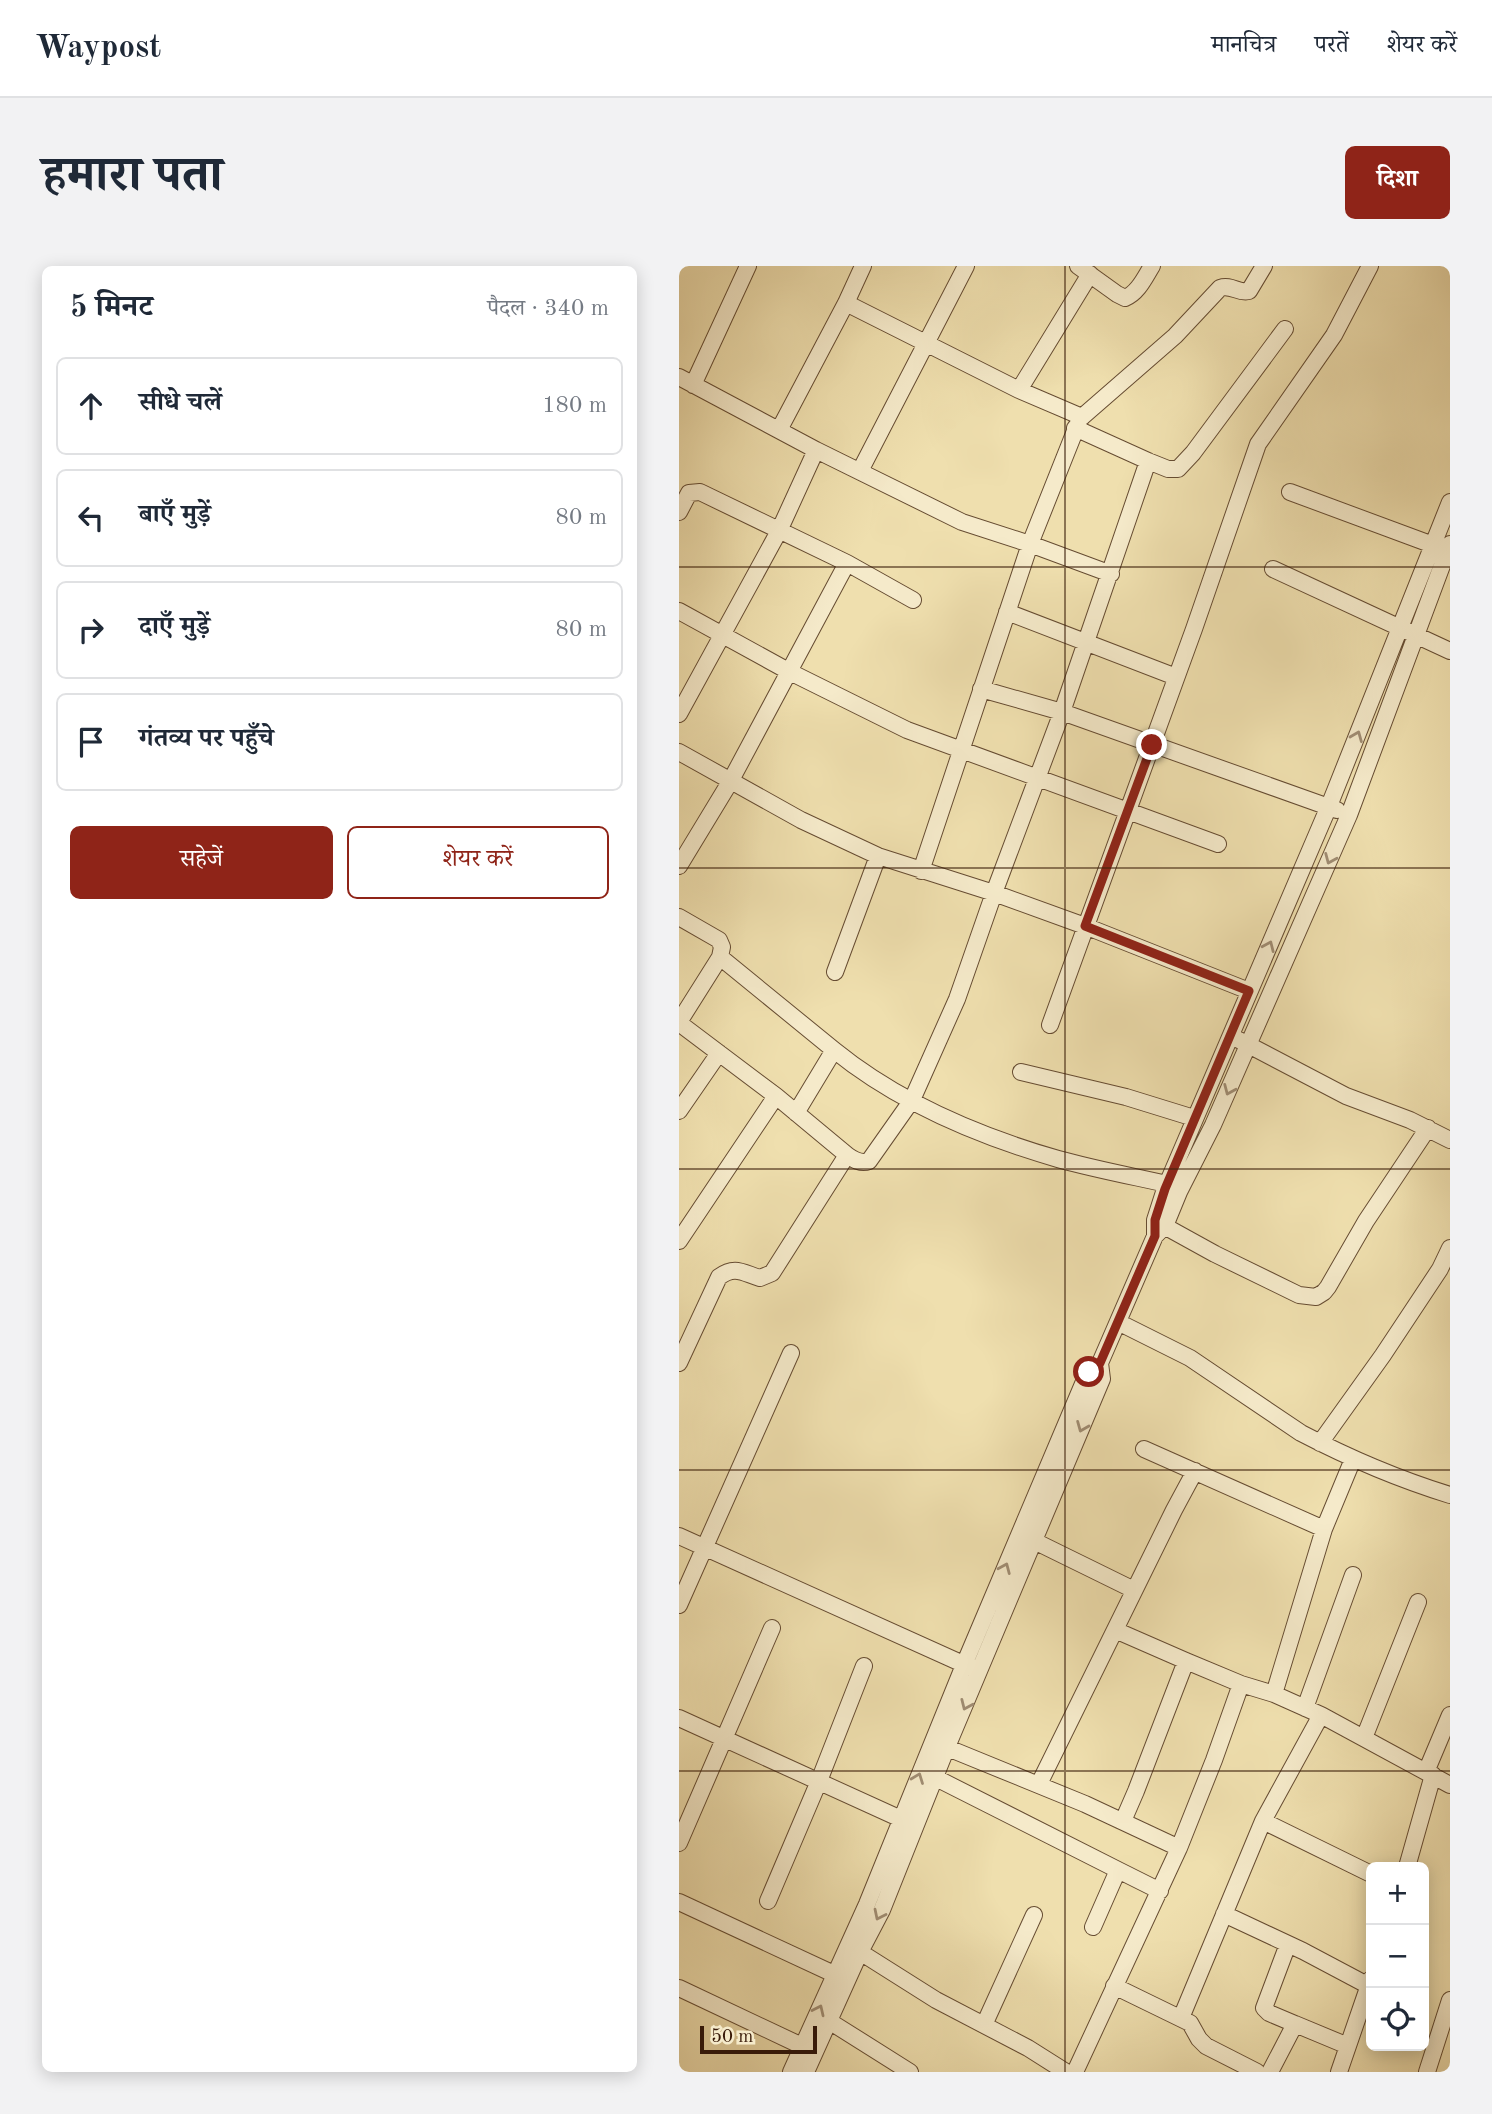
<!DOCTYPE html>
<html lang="hi">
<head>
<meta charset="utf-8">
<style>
	:root { --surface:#fff; --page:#f2f2f3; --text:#1f2937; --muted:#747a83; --line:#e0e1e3; --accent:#8f2418 }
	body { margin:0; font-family:"Old Standard TT","Noto Serif Devanagari",serif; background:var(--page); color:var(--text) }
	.controls { position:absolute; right:21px; bottom:21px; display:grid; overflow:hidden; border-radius:10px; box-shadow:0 4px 18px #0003 }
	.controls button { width:63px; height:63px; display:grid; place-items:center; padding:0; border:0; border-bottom:2px solid var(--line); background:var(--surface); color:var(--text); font:35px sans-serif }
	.scale { position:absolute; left:21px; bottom:18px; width:117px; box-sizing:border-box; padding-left:7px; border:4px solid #391b09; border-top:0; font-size:19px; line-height:24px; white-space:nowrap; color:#391b09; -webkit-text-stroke:5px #f5eaca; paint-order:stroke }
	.stop { position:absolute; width:21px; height:21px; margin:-16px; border:5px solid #8f2418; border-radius:50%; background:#fff }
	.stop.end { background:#8f2418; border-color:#fff; box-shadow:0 2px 7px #0008 }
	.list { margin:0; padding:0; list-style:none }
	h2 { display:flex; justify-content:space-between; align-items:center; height:91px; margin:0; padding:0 28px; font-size:30px }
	h2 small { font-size:23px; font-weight:400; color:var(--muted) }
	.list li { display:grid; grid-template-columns:46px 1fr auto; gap:21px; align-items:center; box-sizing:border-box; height:98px; margin:0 14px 14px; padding:0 14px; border:2px solid var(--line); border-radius:10px }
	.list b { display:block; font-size:26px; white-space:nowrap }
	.list em { font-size:23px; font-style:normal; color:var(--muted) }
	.actions { display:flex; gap:14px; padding:21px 28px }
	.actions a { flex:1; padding:16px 0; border:2px solid var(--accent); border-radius:10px; text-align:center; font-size:24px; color:var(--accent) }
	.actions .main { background:var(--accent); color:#fff }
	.icon { flex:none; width:38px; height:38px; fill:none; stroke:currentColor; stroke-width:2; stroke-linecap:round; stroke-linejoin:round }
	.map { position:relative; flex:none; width:771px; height:1806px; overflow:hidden; border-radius:10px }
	header { display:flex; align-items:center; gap:42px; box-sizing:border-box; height:98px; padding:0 35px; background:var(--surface); border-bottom:2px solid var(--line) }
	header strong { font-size:33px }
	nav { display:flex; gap:38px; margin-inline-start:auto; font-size:24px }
	.intro { display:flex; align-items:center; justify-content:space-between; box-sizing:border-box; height:168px; padding:0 42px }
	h1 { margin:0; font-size:49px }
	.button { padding:18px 32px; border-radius:10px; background:var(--accent); color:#fff; font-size:24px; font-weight:700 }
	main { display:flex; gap:42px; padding:0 42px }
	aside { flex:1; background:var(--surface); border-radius:10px; box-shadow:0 4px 18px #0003 }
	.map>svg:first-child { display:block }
</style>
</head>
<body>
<header>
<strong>Waypost</strong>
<nav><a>मानचित्र</a><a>परतें</a><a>शेयर करें</a></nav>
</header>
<div class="intro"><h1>हमारा पता</h1><a class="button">दिशा</a></div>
<main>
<aside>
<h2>5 मिनट<small>पैदल · 340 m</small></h2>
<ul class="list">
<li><svg class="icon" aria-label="ahead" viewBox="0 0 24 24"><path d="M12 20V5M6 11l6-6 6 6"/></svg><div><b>सीधे चलें</b></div><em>180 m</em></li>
<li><svg class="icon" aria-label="left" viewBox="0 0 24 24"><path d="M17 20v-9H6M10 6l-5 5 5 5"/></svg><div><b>बाएँ मुड़ें</b></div><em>80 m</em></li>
<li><svg class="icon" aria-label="right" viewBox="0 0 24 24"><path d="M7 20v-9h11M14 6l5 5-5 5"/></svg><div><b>दाएँ मुड़ें</b></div><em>80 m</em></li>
<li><svg class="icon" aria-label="arrive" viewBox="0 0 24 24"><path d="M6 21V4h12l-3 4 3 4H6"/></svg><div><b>गंतव्य पर पहुँचे</b></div></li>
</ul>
<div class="actions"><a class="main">सहेजें</a><a>शेयर करें</a></div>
</aside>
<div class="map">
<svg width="771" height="1806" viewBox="0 0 771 1806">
	<rect width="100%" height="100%" fill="#efdfae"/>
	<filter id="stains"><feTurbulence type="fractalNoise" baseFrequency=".00286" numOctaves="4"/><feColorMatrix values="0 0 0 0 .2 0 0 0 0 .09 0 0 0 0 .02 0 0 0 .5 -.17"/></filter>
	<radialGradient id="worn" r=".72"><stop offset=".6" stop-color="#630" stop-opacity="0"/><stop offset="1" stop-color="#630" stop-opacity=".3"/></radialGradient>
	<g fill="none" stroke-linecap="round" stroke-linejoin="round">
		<!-- minor casing -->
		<g stroke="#664c32" stroke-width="18">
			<path id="minor" d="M399,0L438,28L446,32C459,27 466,11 473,0
				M167,37L340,124L411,8
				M0,111L137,184L100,265L0,448
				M14,119L69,0
				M340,124L403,151
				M100,164L167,37L184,0
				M137,184L283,256L351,278L432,308
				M469,195L489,203H499L514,187L606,63
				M181,205L287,0
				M611,226L754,279
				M0,246L10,227L21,226L168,297L51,516L0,600
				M168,297L234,334
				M594,303L771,385
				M0,345L111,406L228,464L539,578
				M328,346L497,411
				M302,423L383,446L658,544
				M0,486L122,554L199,590L315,627L406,660L570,725
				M242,605L351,278L400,155L403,151L496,70L541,22C552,18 560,28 570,25L585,0
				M0,651L40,674L43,681L41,691
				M156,706L199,590
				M0,756L41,691L155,784
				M0,757L97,830L168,889C175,894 182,898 190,895L233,834L278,733L315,627L383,446L469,195L396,162
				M371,759L515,363L579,178L655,69L691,0
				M560,774L667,830L731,854L771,874
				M342,806L447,831L515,852
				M0,845L40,787
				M117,847L155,784C219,836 299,870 379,893C415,903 452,910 488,918
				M478,956L536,988L620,1029L637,1031L645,1026L649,1021L687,955L749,862
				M476,970V954L486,923L650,540L771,236
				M0,975L97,830
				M439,1056L511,1092L622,1167C670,1192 719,1213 771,1229
				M0,1097L40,1011C56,999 64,1007 81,1012L93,1007L168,889
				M641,1177L704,1089L761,1003L771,982
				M465,1183L645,1263
				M0,1270L293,1402
				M345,1270L455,1324
				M0,1339L112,1087
				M436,1364L507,1395L562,1418L595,1428L642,1449L771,1519
				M595,1428L645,1263L674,1193
				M626,1442L674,1309
				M0,1452L233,1558
				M685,1472L739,1336
				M259,1478L406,1538L500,1582
				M747,1506L771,1449
				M257,1512L439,1604
				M360,1518L495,1244L516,1205
				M444,1555L457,1525L507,1395
				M584,1555L692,1608
				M0,1577L93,1362
				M728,1601L754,1509
				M89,1635L140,1515L185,1400
				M0,1636L157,1709
				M545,1648L624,1685L690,1720
				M414,1661L439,1604L481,1625
				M609,1678L585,1742L590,1747L616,1758
				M181,1686L257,1734L349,1782L387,1806
				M435,1720L511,1757L520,1773L527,1780L578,1806
				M0,1722L123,1780
				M502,1752L584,1555L642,1449
				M150,1755L231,1806
				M305,1759L355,1649
				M112,1806L188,1638L285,1399L409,1106L421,1097L476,970L486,960L500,926L534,859L670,549L771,278
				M127,1806L181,1686L203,1644L268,1481L423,1113L421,1097
				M396,1806L500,1582L535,1494L562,1418
				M591,1806L616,1758L669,1780
				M660,1806L692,1713
				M748,1806L771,1734"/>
		</g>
		<!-- minor -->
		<use href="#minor" stroke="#f5eaca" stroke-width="16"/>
	</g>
	<!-- one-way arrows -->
	<defs><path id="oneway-chevron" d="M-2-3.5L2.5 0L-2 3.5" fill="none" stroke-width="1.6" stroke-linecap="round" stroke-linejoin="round" transform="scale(1.75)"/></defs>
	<g stroke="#a08d73">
		<use href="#oneway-chevron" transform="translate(678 470) rotate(-68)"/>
		<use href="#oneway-chevron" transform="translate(651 593) rotate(113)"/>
		<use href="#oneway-chevron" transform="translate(590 680) rotate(-66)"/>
		<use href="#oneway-chevron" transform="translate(550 824) rotate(113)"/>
		<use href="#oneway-chevron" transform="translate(403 1161) rotate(112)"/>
		<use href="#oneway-chevron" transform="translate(326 1302) rotate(-67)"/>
		<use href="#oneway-chevron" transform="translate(287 1439) rotate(114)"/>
		<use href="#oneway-chevron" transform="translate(239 1512) rotate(-69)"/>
		<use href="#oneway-chevron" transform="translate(200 1649) rotate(116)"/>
		<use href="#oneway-chevron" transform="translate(140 1744) rotate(-65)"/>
	</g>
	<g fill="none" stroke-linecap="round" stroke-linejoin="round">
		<!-- route -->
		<path stroke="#8f2418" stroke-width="9" d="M410,1106L421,1097L476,970V954L486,923L570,725L406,660L473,479"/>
	</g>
	<!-- grid -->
	<path fill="none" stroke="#391b09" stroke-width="2" stroke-opacity="0.55" d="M386,0V1806M0,301H771M0,602H771M0,903H771M0,1204H771M0,1505H771"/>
	<rect width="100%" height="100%" filter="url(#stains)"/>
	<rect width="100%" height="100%" fill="url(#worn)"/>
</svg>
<div class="controls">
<button>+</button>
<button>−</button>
<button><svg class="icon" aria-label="locate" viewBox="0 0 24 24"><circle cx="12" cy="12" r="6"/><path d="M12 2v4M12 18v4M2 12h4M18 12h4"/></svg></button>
</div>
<div class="scale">50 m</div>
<div class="stop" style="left:410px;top:1106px"></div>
<div class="stop end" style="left:473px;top:479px"></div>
</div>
</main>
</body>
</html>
